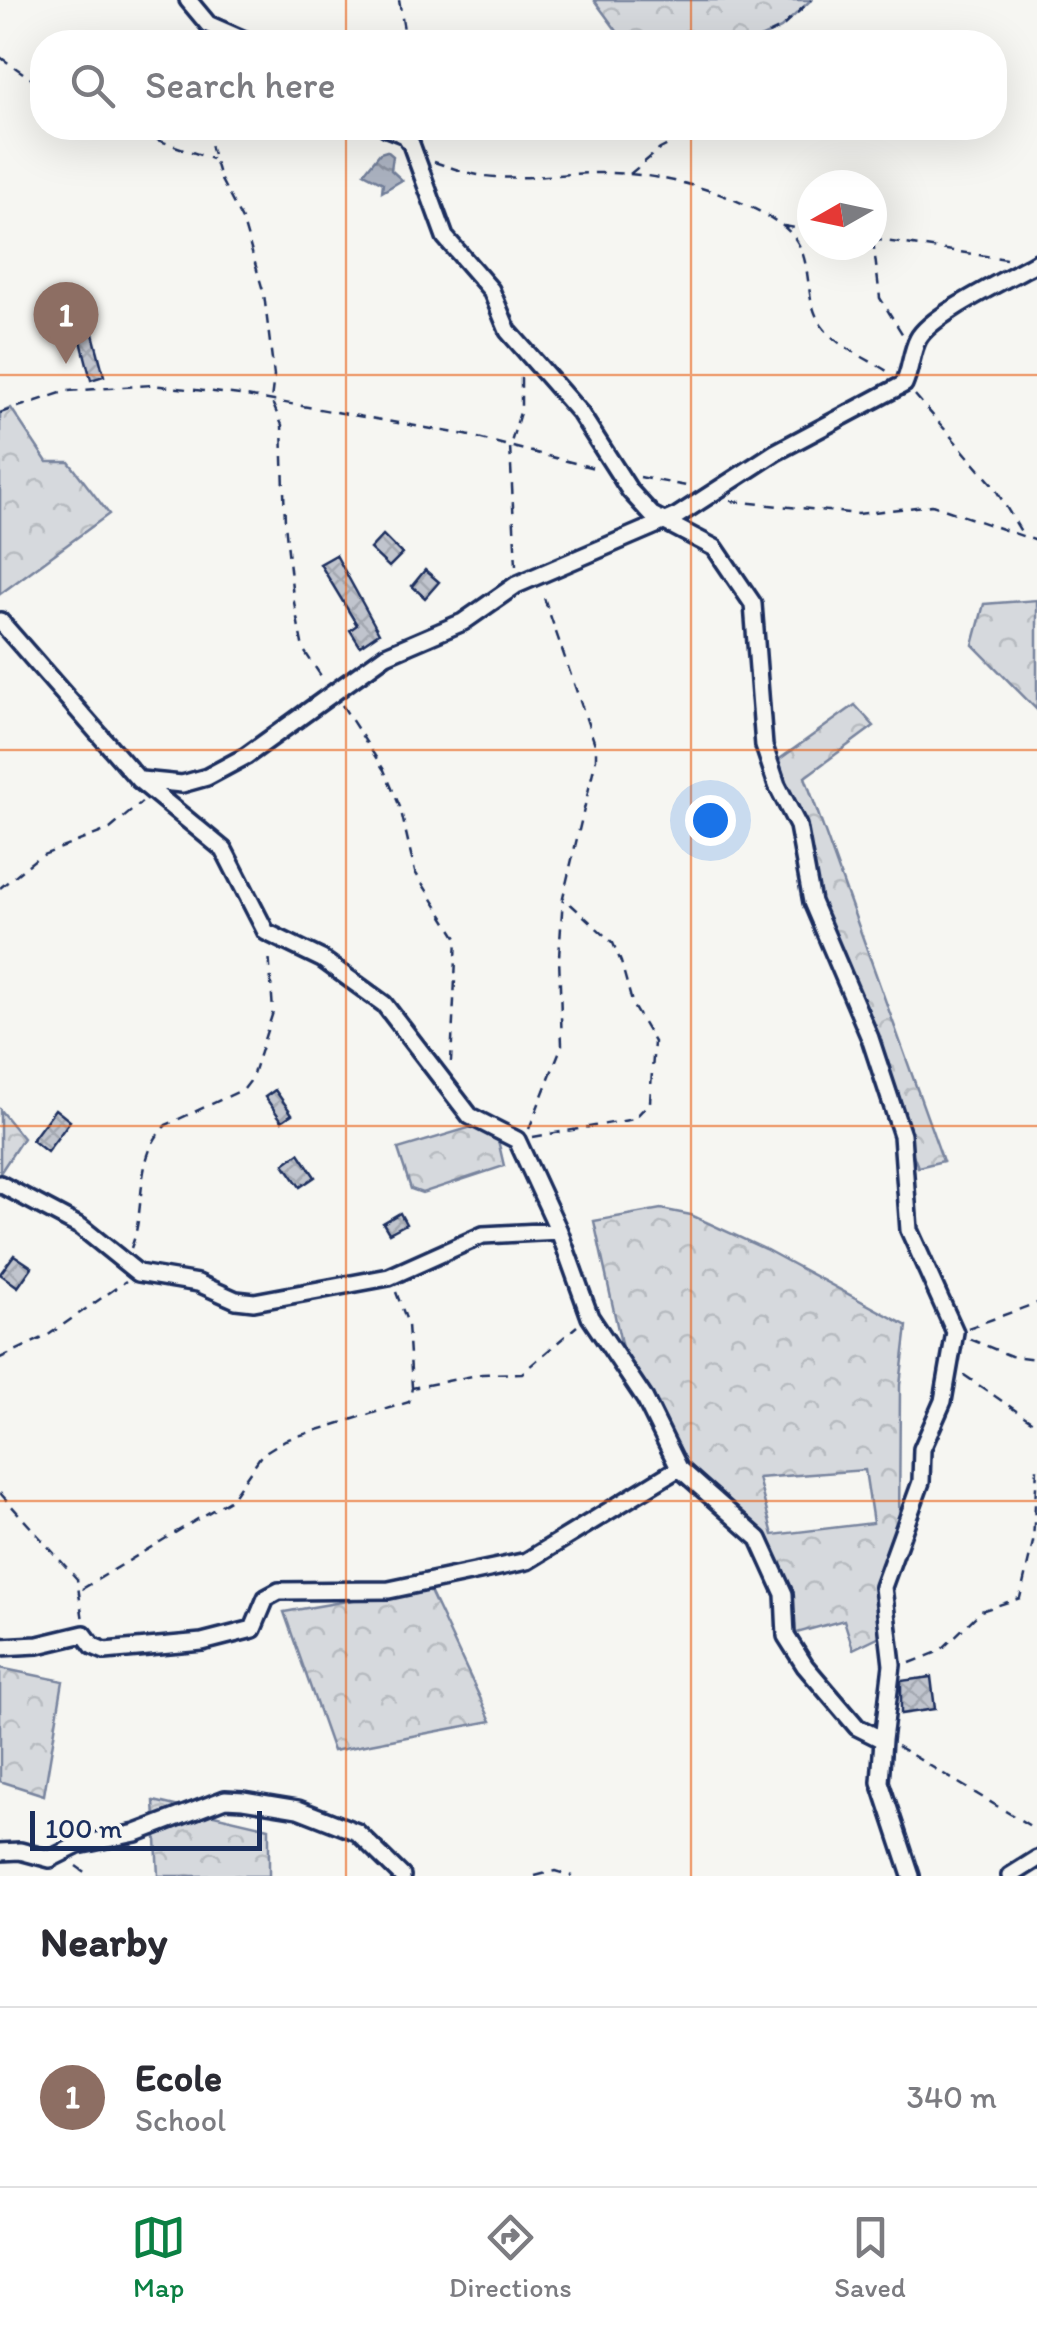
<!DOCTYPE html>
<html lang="en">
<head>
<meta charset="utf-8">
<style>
	:root { --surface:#fff; --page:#f2f2f3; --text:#2b2b33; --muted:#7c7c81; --line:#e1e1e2; --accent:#0b8043 }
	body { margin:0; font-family:Itim,sans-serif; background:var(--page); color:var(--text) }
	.compass { position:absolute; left:797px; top:170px; width:90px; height:90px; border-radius:50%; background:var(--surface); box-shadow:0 10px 40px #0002; rotate:261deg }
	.scale { position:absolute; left:30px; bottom:25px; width:232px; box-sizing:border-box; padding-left:10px; border:5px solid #1b2f5e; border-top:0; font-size:28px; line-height:35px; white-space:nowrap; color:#1b2f5e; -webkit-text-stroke:8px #f6f6f2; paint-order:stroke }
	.you { position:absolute; left:710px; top:820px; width:35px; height:35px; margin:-25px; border:8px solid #fff; border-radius:50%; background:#1a73e8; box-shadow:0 0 0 15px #1a73e833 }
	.badge { display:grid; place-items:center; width:65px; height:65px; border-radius:50%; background:var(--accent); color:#fff; font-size:32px; font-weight:700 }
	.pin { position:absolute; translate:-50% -82px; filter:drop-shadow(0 2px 5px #0008) }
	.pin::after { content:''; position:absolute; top:52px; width:35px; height:30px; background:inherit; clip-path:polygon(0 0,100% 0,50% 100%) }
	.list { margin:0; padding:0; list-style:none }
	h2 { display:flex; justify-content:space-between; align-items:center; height:130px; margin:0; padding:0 40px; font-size:42px }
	h2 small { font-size:32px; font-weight:400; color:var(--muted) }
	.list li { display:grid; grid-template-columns:65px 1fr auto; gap:30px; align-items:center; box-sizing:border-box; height:180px; padding:0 40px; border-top:2px solid var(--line) }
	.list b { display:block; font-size:38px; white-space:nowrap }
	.list p { margin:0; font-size:32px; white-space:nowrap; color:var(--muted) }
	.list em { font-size:32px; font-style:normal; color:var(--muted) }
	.icon { flex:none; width:55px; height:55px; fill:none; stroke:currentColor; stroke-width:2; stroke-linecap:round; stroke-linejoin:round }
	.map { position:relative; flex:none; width:1037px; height:1876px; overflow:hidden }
	.search { position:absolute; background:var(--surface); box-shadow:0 10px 40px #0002; left:30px; right:30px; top:30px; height:110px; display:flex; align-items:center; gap:25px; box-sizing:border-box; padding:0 35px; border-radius:40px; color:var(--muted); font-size:38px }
	.sheet { height:310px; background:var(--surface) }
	nav { display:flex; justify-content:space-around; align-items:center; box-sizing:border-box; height:140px; border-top:2px solid var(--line); background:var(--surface); font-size:28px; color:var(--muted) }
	nav a { display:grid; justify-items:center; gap:5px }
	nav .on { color:var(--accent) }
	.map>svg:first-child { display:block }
</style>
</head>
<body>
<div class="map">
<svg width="1037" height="1876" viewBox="0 0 1037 1876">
	<defs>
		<pattern id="forest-crowns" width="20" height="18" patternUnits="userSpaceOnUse" patternTransform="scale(2.5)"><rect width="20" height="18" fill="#d6d9dd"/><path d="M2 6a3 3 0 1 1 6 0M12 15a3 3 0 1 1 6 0" fill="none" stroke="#b7bbc0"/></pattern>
		<pattern id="water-waves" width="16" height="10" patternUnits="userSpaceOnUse" patternTransform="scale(2.5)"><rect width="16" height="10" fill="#abb2c0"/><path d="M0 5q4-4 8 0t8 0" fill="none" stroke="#8a919f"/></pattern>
		<pattern id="building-cross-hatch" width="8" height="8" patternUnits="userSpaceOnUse" patternTransform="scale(2.5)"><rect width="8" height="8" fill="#c0c4cd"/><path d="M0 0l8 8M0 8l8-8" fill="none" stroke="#a4a9b2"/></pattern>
	</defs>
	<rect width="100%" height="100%" fill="#f6f6f2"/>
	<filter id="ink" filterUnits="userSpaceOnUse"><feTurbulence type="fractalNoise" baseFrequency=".01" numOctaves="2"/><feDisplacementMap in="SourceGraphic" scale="20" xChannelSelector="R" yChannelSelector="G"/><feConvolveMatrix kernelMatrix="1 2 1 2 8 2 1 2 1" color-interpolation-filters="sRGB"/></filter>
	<g filter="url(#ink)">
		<!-- forest -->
		<path fill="url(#forest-crowns)" stroke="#78849e" stroke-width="2.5" fill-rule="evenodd" d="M594,0H811L781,28L752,42H625Z
			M11,408L47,462H69L109,514L0,594V413Z
			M1037,600V710L973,645L984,604Z
			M855,705L874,726L805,777L943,1161L918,1167L812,902L807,860L770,766Z
			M0,1110L23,1138L0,1173Z
			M475,1126L498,1140L504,1166L422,1193L411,1189L398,1149Z
			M661,1209L691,1215L765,1249L907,1326L900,1385L899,1536L883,1587L888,1632L853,1649L844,1620L786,1636L784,1594L759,1539L684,1474L628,1375L594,1221ZM865,1470L873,1523L773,1535L758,1478Z
			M428,1587L491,1721L333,1751L284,1612Z
			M0,1668L63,1681L44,1795L0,1781Z
			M154,1801L269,1828V1876H158Z"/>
		<!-- water -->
		<path fill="url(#water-waves)" stroke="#717e99" stroke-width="2.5" d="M387,151L393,156L391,170L402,180L382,192L383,183L364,173L380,153Z"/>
		<!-- building -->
		<path fill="url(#building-cross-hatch)" stroke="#1b2f5e" stroke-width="2.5" d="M92,330L104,376L91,380L79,333Z
			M383,535L402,554L389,567L370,549Z
			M336,555L379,633L360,646L350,630L357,625L320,564Z
			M425,570L439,582L425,598L412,586Z
			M275,1090L292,1114L282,1121L265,1097Z
			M55,1109L70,1121L47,1152L32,1140Z
			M299,1153L315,1177L300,1187L284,1164Z
			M400,1213L406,1224L389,1233L383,1223Z
			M14,1255L32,1267L18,1287L0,1274Z
			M931,1677L935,1709L901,1714V1681Z"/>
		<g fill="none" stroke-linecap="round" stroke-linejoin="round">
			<!-- minor casing -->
			<g stroke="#1b2f5e" stroke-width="22">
				<path id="minor" d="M188,0L208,24L249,42
					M387,128L405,135L411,144L445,237L491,290L508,331L580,413L630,491L652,515L715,548L753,604L764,746L777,785L798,826L812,902L870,1038L902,1135L909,1230L955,1332L943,1401L922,1449L921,1482L883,1587L892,1665L883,1740
					M0,621L139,780L224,850L266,932L322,959L384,1004L470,1116L517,1140L559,1231L590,1317L645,1399L679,1468L759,1539L784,1594L786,1636L805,1666L857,1727L883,1740L880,1782L911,1876
					M141,780L182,784L207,777L246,756L386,655L463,622L516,585L677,516L776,452L904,384C911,369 911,352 918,339C931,314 1010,278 1037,262
					M0,1184L81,1227L138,1273L198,1283L236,1300L254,1302L389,1277L483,1235L559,1231
					M0,1647L38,1645L84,1634L93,1646L105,1651L202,1642L253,1629L266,1598L279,1591L389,1590L527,1561L679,1468
					M0,1852L20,1851L50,1859L78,1845L136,1833L225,1799L243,1800L298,1809L357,1832L402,1876
					M1010,1876L1037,1859"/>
			</g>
			<!-- path -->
			<path stroke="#1b2f5e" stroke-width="2.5" stroke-dasharray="10 8" stroke-linecap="butt" d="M399,0L406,42
				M194,33L195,42
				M752,42L781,28L811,0
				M0,57L42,86
				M123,128L212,159
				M205,128L220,178L243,222L264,294L274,376L271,400L282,425L285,523L293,597L303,649L323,679
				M434,162C450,167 468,174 485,176C526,181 567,172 607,173C662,173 735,193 780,224C819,251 799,293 822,326C838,348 868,358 890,373
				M630,174L660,149L701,128
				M784,226L812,231
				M872,239L1006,259
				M873,240L880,298L903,335
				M915,395L993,485L1023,535
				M0,413L67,391L152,385L240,395L466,435L598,469
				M640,477L691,487
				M731,501L858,514L932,505L1037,541
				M516,566L510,446L521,409V370
				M342,705L384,770L400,807L415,872L457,938L451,1062
				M0,888L38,857L110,829L142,802
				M529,1129L562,1045L559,957L563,897L596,759V747L542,592
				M533,1137L634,1119L650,1102L654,1042L633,1006L621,962L613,943L563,897
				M131,1248C147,1208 133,1158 166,1125L244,1089L251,1080L273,1012L269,951
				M396,1292L408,1324L412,1387
				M968,1328L1037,1303
				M970,1339L1011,1356L1037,1359
				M0,1358L47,1336L126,1281
				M964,1375L1037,1425
				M0,1493L77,1579L83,1621
				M82,1589L231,1499L262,1454L285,1440L409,1402L412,1388L482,1374L522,1373L577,1326
				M910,1663L940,1651L981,1611L1020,1598L1033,1542L1037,1468
				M897,1746L1037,1830
				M76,1866L90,1876
				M535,1876L555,1871L572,1876"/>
			<!-- minor -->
			<use href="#minor" stroke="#f6f6f2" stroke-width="15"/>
		</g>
	</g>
	<!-- grid -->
	<path fill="none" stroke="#e8590c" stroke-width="2.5" stroke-opacity="0.55" d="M346,0V42M691,0V42M346,128V1876M691,128V1876M0,375H1037M0,750H1037M0,1126H1037M0,1501H1037"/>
</svg>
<svg class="compass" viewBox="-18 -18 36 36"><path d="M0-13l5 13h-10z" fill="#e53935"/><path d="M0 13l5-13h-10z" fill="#7c7c81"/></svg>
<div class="scale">100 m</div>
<div class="you"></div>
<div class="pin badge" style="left:66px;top:364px;background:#8d6e63">1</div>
<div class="search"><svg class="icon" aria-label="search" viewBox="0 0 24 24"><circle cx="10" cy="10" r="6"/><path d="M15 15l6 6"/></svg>Search here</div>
</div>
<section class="sheet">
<h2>Nearby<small></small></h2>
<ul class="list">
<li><span class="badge" style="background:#8d6e63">1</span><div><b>Ecole</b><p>School</p></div><em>340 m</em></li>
</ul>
</section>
<nav>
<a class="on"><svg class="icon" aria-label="map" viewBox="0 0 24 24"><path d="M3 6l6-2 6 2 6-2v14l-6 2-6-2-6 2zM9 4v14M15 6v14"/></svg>Map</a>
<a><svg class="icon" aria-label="directions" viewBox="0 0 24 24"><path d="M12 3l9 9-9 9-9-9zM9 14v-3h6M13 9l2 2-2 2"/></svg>Directions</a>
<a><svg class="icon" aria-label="saved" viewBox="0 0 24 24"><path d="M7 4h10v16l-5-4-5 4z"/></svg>Saved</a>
</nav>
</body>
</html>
